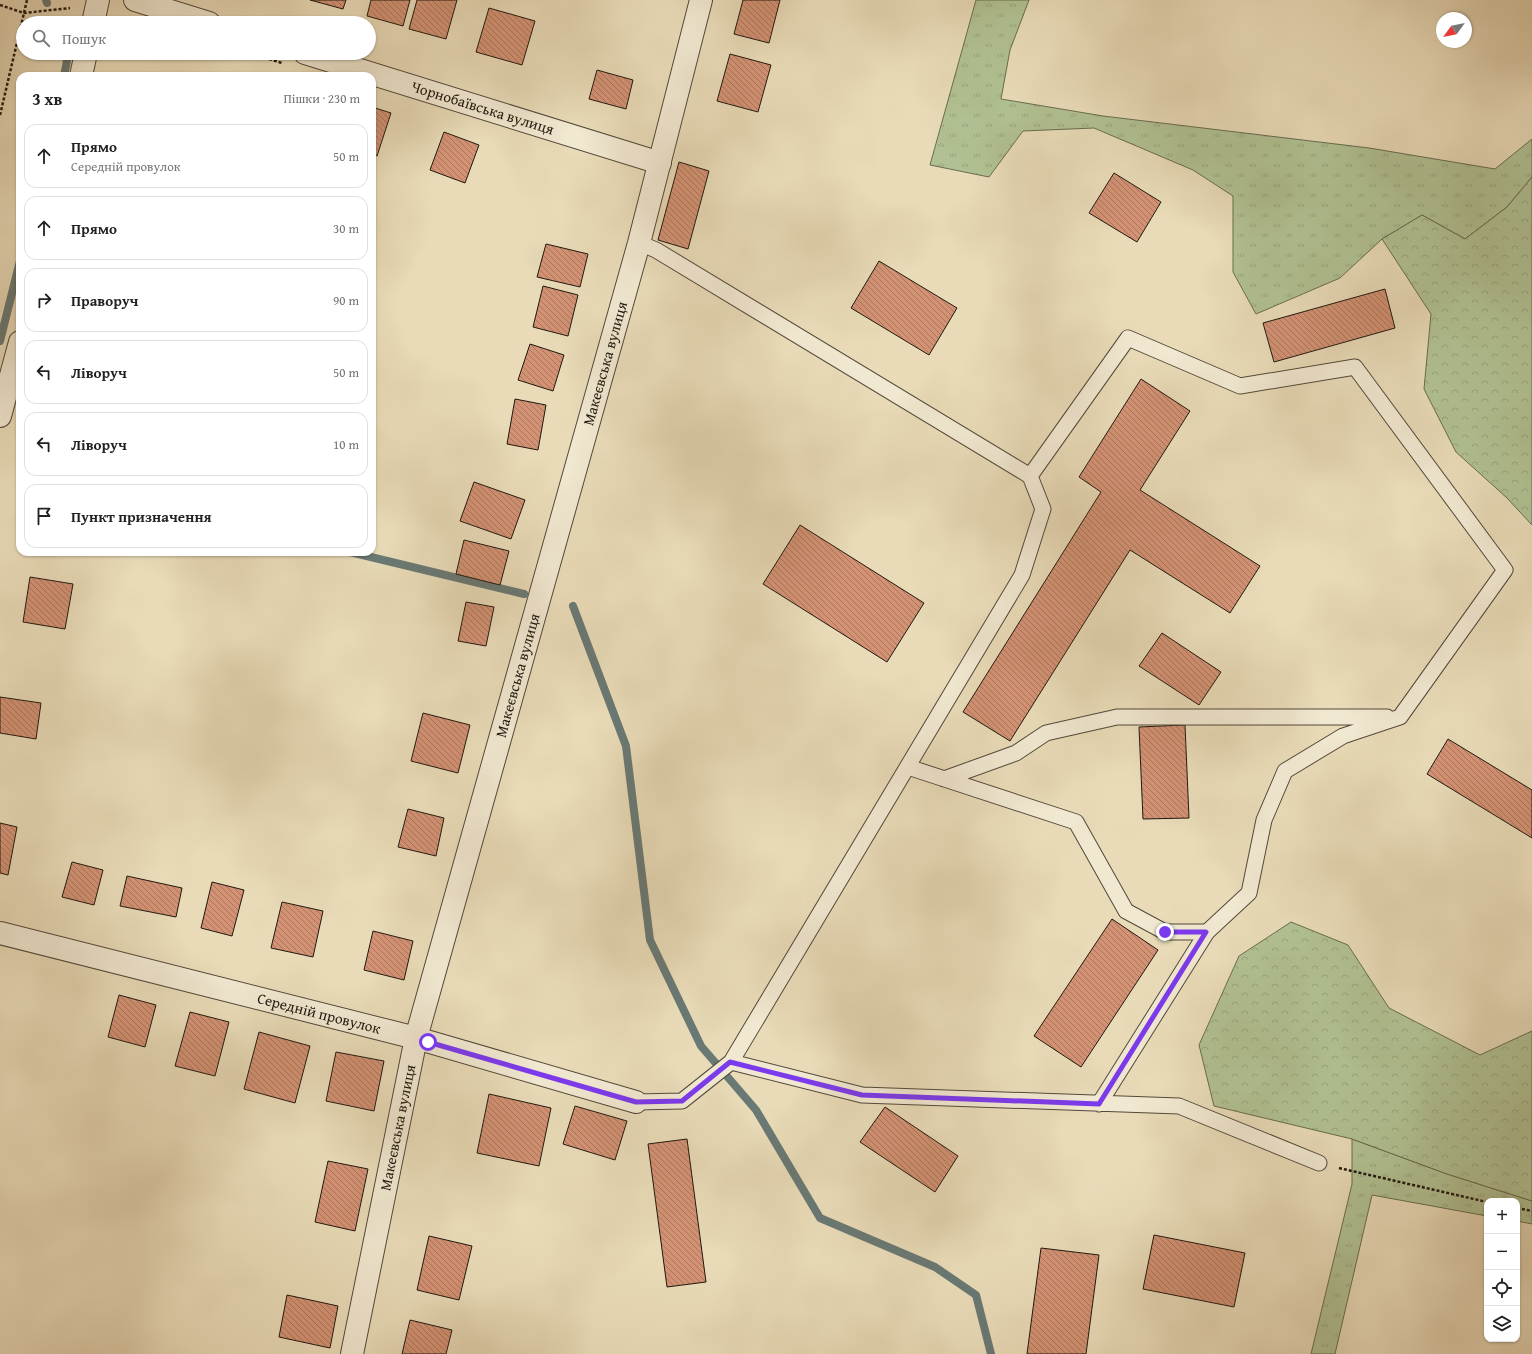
<!DOCTYPE html>
<html lang="uk">
<head>
<meta charset="utf-8">
<style>
	:root { --surface:#fff; --page:#f6f6f6; --text:#222; --muted:#767676; --line:#e0e0e0 }
	body { margin:0; font-family:"Gentium Book Plus",serif; background:var(--page); color:var(--text) }
	.controls { position:absolute; right:12px; bottom:12px; display:grid; overflow:hidden; border-radius:8px; box-shadow:0 1px 3px #0004 }
	.controls button { width:36px; height:36px; display:grid; place-items:center; padding:0; border:0; border-bottom:1px solid var(--line); background:var(--surface); color:var(--text); font:20px sans-serif }
	.compass { position:absolute; left:1436px; top:12px; width:36px; height:36px; border-radius:50%; background:var(--surface); box-shadow:0 1px 3px #0004; rotate:237deg }
	.stop { position:absolute; width:12px; height:12px; margin:-9px; border:3px solid #7c3aed; border-radius:50%; background:#fff }
	.stop.end { background:#7c3aed; border-color:#fff; box-shadow:0 1px 4px #0008 }
	.list { margin:0; padding:0; list-style:none }
	h2 { display:flex; justify-content:space-between; align-items:center; height:52px; margin:0; padding:0 16px; font-size:17px }
	h2 small { font-size:13px; font-weight:400; color:var(--muted) }
	.list li { display:grid; grid-template-columns:26px 1fr auto; gap:12px; align-items:center; box-sizing:border-box; height:64px; margin:0 8px 8px; padding:0 8px; border:1px solid var(--line); border-radius:12px }
	.list b { display:block; font-size:15px; white-space:nowrap }
	.list p { margin:0; font-size:13px; white-space:nowrap; color:var(--muted) }
	.list em { font-size:13px; font-style:normal; color:var(--muted) }
	.icon { flex:none; width:22px; height:22px; fill:none; stroke:currentColor; stroke-width:2; stroke-linecap:round; stroke-linejoin:round }
	.map { position:relative; flex:none; width:1532px; height:1354px; overflow:hidden }
	.search { position:absolute; background:var(--surface); box-shadow:0 1px 3px #0004; left:16px; top:16px; width:360px; height:44px; display:flex; align-items:center; gap:10px; box-sizing:border-box; padding:0 14px; border-radius:22px; color:var(--muted); font-size:15px }
	.panel { position:absolute; background:var(--surface); box-shadow:0 1px 3px #0004; left:16px; top:72px; width:360px; height:484px; border-radius:12px }
	.map>svg:first-child { display:block }
</style>
</head>
<body>
<div class="map">
<svg width="1532" height="1354" viewBox="0 0 1532 1354">
	<defs>
		<pattern id="grass-tufts" width="24" height="20" patternUnits="userSpaceOnUse"><rect width="24" height="20" fill="#b1c193"/><path d="M3 7l-1-3M5 7V3M7 7l1-3M15 17l-1-3M17 17v-4M19 17l1-3" fill="none" stroke="#98a57e"/></pattern>
		<pattern id="forest-crowns" width="20" height="18" patternUnits="userSpaceOnUse"><rect width="20" height="18" fill="#b1c193"/><path d="M2 6a3 3 0 1 1 6 0M12 15a3 3 0 1 1 6 0" fill="none" stroke="#98a57e"/></pattern>
		<pattern id="building-back-hatch" width="6" height="6" patternUnits="userSpaceOnUse"><rect width="6" height="6" fill="#d39274"/><path d="M-1 5l2 2M0 0l6 6M5-1l2 2" fill="none" stroke="#ab765e"/></pattern>
	</defs>
	<rect width="100%" height="100%" fill="#e9dbb8"/>
	<filter id="stains"><feTurbulence type="fractalNoise" baseFrequency=".005" numOctaves="4"/><feColorMatrix values="0 0 0 0 .2 0 0 0 0 .09 0 0 0 0 .02 0 0 0 .5 -.17"/></filter>
	<radialGradient id="worn" r=".72"><stop offset=".6" stop-color="#630" stop-opacity="0"/><stop offset="1" stop-color="#630" stop-opacity=".3"/></radialGradient>
	<!-- grass -->
	<path fill="url(#grass-tufts)" stroke="#686c51" d="M976,0H1029L1010,50L1001,99L1103,116L1369,148L1495,169L1532,139V177L1507,207L1465,239L1422,215L1382,239L1340,278L1256,314L1233,272V196L1193,170L1094,128L1023,131L989,177L930,165Z
		M1352,1139L1447,1174L1532,1201V1224L1517,1221V1201H1487V1216L1372,1195L1335,1354H1311L1352,1184Z"/>
	<!-- forest -->
	<path fill="url(#forest-crowns)" stroke="#686c51" d="M1532,177V525L1507,498L1456,452L1424,389L1431,314L1382,239L1422,215L1465,239L1507,207Z
		M1291,922L1348,945L1389,1008L1480,1055L1532,1031V1201L1447,1174L1352,1139L1214,1106L1199,1045L1239,956Z"/>
	<g fill="none" stroke-linecap="round" stroke-linejoin="round">
		<!-- stream -->
		<path stroke="#697974" stroke-width="8" d="M46,0L47,3
			M64,53L67,61L64,76
			M0,341L20,261
			M350,552L524,594
			M573,606L626,746L650,940L701,1046L756,1110L820,1218L935,1267L976,1295L991,1354"/>
	</g>
	<!-- building -->
	<path fill="url(#building-back-hatch)" stroke="#20180f" d="M310,0H346L343,9Z
		M371,0H410L403,26L367,16Z
		M417,0H457L446,39L409,29Z
		M743,0H780L769,43L734,34Z
		M489,8L535,21L522,65L476,52Z
		M730,54L771,65L758,112L717,101Z
		M597,70L633,80L626,109L589,99Z
		M372,107L391,113L377,156L372,154Z
		M444,132L479,145L465,183L430,170Z
		M679,162L709,171L688,249L658,240Z
		M1114,173L1161,202L1137,242L1089,213Z
		M546,244L588,254L580,287L537,277Z
		M879,261L957,308L929,355L851,308Z
		M543,286L578,295L568,336L533,327Z
		M1385,289L1395,328L1274,362L1263,323Z
		M530,344L564,355L553,391L518,380Z
		M1141,379L1190,411L1140,490L1260,566L1230,613L1130,550L1010,741L963,712L1101,492L1079,477Z
		M515,399L546,405L538,450L507,444Z
		M474,482L525,500L511,539L460,521Z
		M800,525L924,603L887,662L763,584Z
		M464,540L509,551L500,585L456,574Z
		M30,577L73,584L65,629L23,622Z
		M466,602L494,607L486,646L458,641Z
		M1162,633L1221,672L1199,705L1139,666Z
		M0,697L41,703L36,739L0,733Z
		M423,713L470,725L458,773L411,761Z
		M1185,725L1189,818L1143,819L1139,727Z
		M1448,739L1532,790V838L1427,774Z
		M408,809L444,818L436,856L398,847Z
		M0,823L17,827L8,875L0,873Z
		M72,862L103,870L94,905L62,897Z
		M127,876L182,888L176,917L120,906Z
		M212,882L244,890L232,936L201,928Z
		M282,902L323,911L313,957L271,948Z
		M1112,919L1158,950L1081,1067L1034,1036Z
		M373,931L413,941L404,980L364,970Z
		M119,995L156,1005L145,1047L108,1037Z
		M190,1012L229,1022L215,1076L175,1066Z
		M259,1032L310,1046L295,1103L244,1089Z
		M336,1052L384,1061L374,1111L326,1101Z
		M489,1094L551,1108L539,1166L477,1153Z
		M575,1106L627,1121L615,1160L563,1144Z
		M885,1107L958,1156L935,1192L860,1142Z
		M687,1139L706,1282L667,1287L648,1144Z
		M328,1161L368,1169L355,1231L315,1222Z
		M1154,1235L1245,1253L1234,1307L1143,1289Z
		M429,1236L472,1246L459,1300L417,1290Z
		M1041,1248L1099,1255L1086,1354H1027Z
		M287,1295L338,1306L330,1348L279,1337Z
		M410,1320L452,1330L446,1354H402Z"/>
	<g fill="none" stroke-linecap="round" stroke-linejoin="round">
		<!-- lane casing -->
		<g stroke="#524939" stroke-width="17">
			<path id="lane" d="M639,243L656,250L1030,476L1043,509L1022,575L731,1062L862,1095L1179,1106L1319,1163
				M1030,476L1128,338L1240,386L1355,367L1505,570L1400,717L1343,736L1285,771L1264,820L1249,893L1207,932L1099,1104
				M908,767L1076,822L1126,911L1165,932H1207
				M944,779L1016,753L1046,733L1117,717H1387
				M636,1102L682,1101L731,1062"/>
		</g>
		<!-- street casing -->
		<g stroke="#524939" stroke-width="24">
			<g id="street">
				<path d="M135,0L209,23"/>
				<path d="M93,23L98,0"/>
				<path id="s1" d="M305,53L660,163"/>
				<path d="M81,76L86,53"/>
				<path d="M0,416L20,342"/>
				<path id="s2" d="M0,933L416,1038L636,1102"/>
				<path id="s3" d="M352,1354L416,1038L639,243L701,0"/>
			</g>
		</g>
		<!-- path -->
		<path stroke="#20180f" stroke-width="2.5" stroke-dasharray="3 2" stroke-linecap="butt" d="M0,5L24,13L70,8
			M250,53L282,63
			M0,115L27,0
			M1339,1168L1487,1202
			M1517,1208L1532,1211"/>
		<!-- lane -->
		<use href="#lane" stroke="#f1e8d1" stroke-width="15"/>
		<!-- street -->
		<use href="#street" stroke="#f1e8d1" stroke-width="22"/>
	</g>
	<g fill="none" stroke-linecap="round" stroke-linejoin="round">
		<!-- route -->
		<path stroke="#7c3aed" stroke-width="5" d="M428,1042L636,1102L682,1101L730,1062L862,1095L1099,1104L1206,932H1165"/>
	</g>
	<g text-anchor="middle" stroke-width="3" stroke-linejoin="round" paint-order="stroke">
		<!-- street labels -->
		<g font-size="15" fill="#20180f" stroke="#f1e8d1">
			<text dy="5" stroke="none"><textPath href="#s1" startOffset="186">Чорнобаївська вулиця</textPath></text>
			<text dy="5" stroke="none"><textPath href="#s3" startOffset="1023">Макеєвська вулиця</textPath></text>
			<text dy="5" stroke="none"><textPath href="#s3" startOffset="699">Макеєвська вулиця</textPath></text>
			<text dy="5" stroke="none"><textPath href="#s2" startOffset="329">Середній провулок</textPath></text>
			<text dy="5" stroke="none"><textPath href="#s3" startOffset="231">Макеєвська вулиця</textPath></text>
		</g>
	</g>
	<rect width="100%" height="100%" filter="url(#stains)"/>
	<rect width="100%" height="100%" fill="url(#worn)"/>
</svg>
<div class="controls">
<button>+</button>
<button>−</button>
<button><svg class="icon" aria-label="locate" viewBox="0 0 24 24"><circle cx="12" cy="12" r="6"/><path d="M12 2v4M12 18v4M2 12h4M18 12h4"/></svg></button>
<button><svg class="icon" aria-label="layers" viewBox="0 0 24 24"><path d="M12 4l9 5-9 5-9-5zM3 14l9 5 9-5"/></svg></button>
</div>
<svg class="compass" viewBox="-18 -18 36 36"><path d="M0-13l5 13h-10z" fill="#e53935"/><path d="M0 13l5-13h-10z" fill="#767676"/></svg>
<div class="stop" style="left:428px;top:1042px"></div>
<div class="stop end" style="left:1165px;top:932px"></div>
<div class="search"><svg class="icon" aria-label="search" viewBox="0 0 24 24"><circle cx="10" cy="10" r="6"/><path d="M15 15l6 6"/></svg>Пошук</div>
<section class="panel">
<h2>3 хв<small>Пішки · 230 m</small></h2>
<ul class="list">
<li><svg class="icon" aria-label="ahead" viewBox="0 0 24 24"><path d="M12 20V5M6 11l6-6 6 6"/></svg><div><b>Прямо</b><p>Середній провулок</p></div><em>50 m</em></li>
<li><svg class="icon" aria-label="ahead" viewBox="0 0 24 24"><path d="M12 20V5M6 11l6-6 6 6"/></svg><div><b>Прямо</b></div><em>30 m</em></li>
<li><svg class="icon" aria-label="right" viewBox="0 0 24 24"><path d="M7 20v-9h11M14 6l5 5-5 5"/></svg><div><b>Праворуч</b></div><em>90 m</em></li>
<li><svg class="icon" aria-label="left" viewBox="0 0 24 24"><path d="M17 20v-9H6M10 6l-5 5 5 5"/></svg><div><b>Ліворуч</b></div><em>50 m</em></li>
<li><svg class="icon" aria-label="left" viewBox="0 0 24 24"><path d="M17 20v-9H6M10 6l-5 5 5 5"/></svg><div><b>Ліворуч</b></div><em>10 m</em></li>
<li><svg class="icon" aria-label="arrive" viewBox="0 0 24 24"><path d="M6 21V4h12l-3 4 3 4H6"/></svg><div><b>Пункт призначення</b></div></li>
</ul>
</section>
</div>
</body>
</html>
